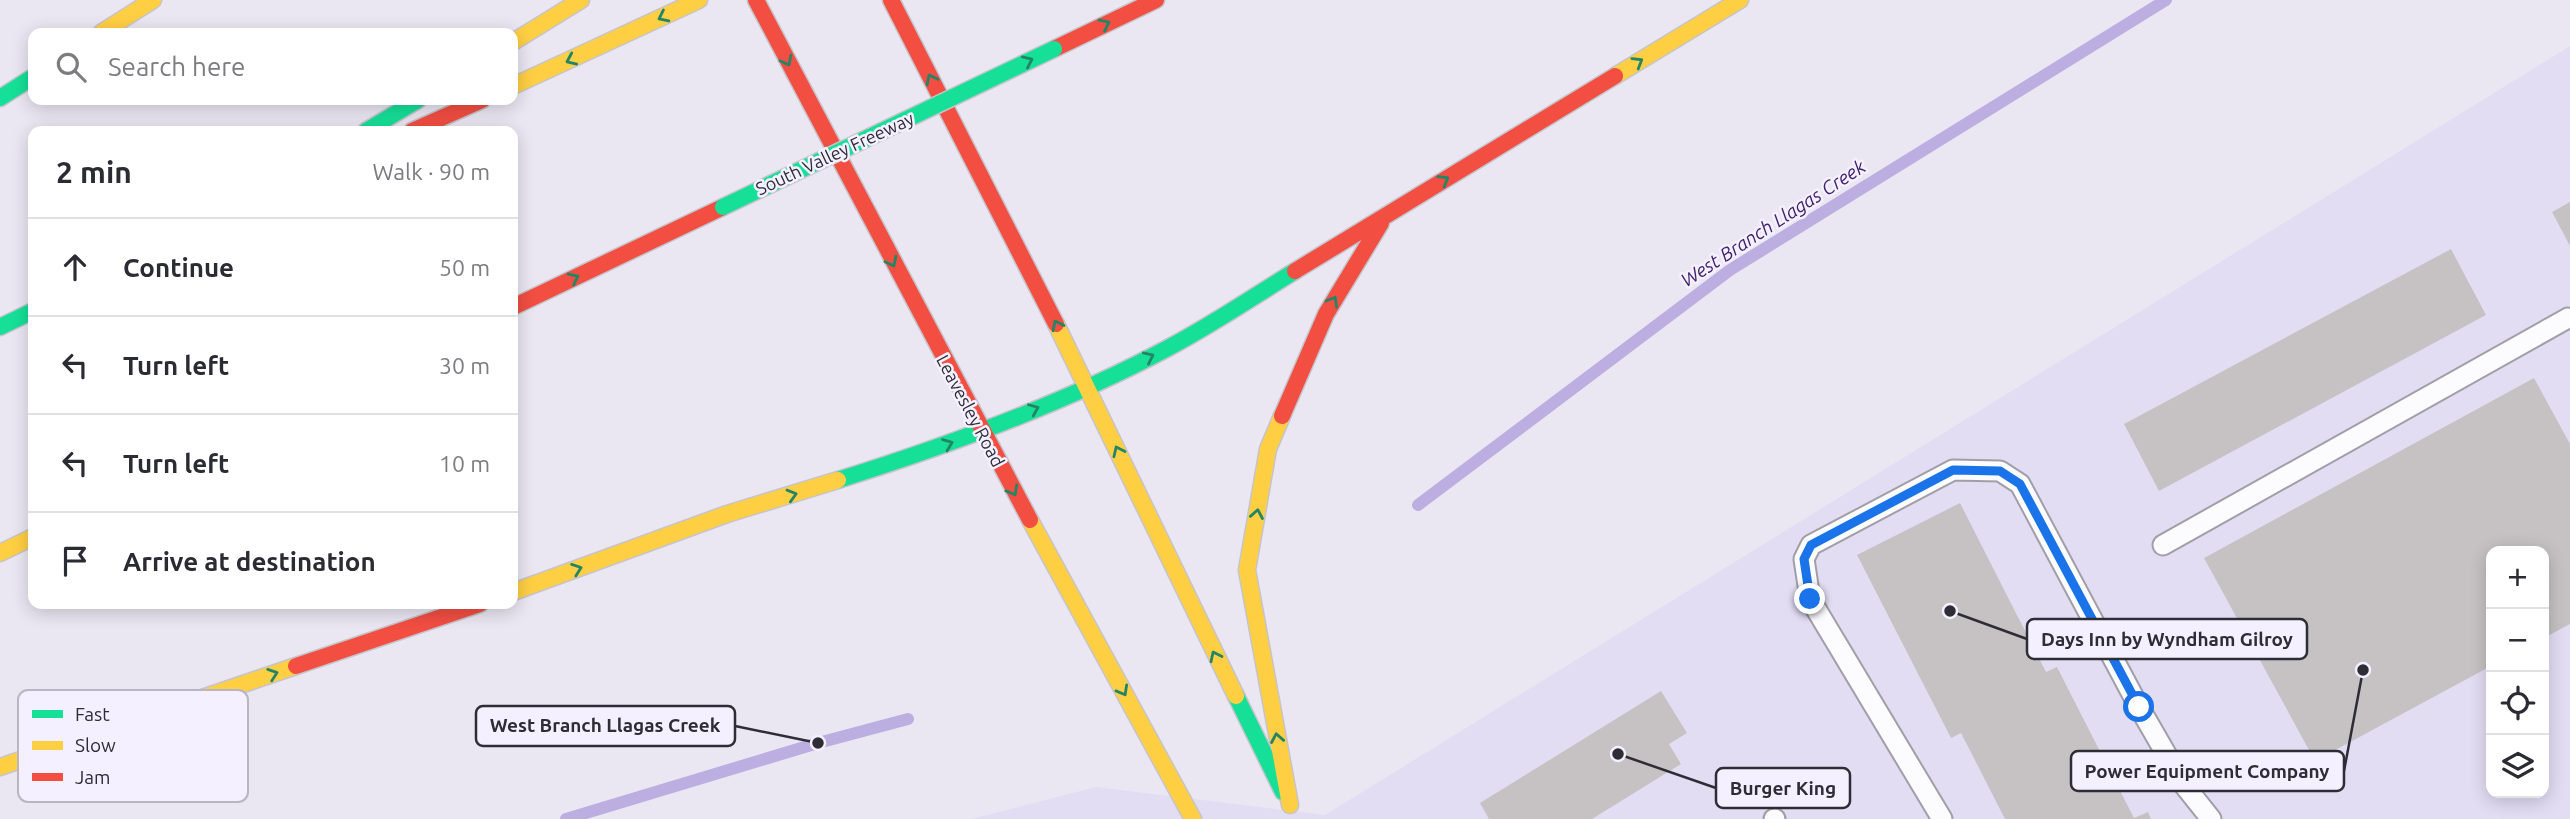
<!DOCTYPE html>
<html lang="en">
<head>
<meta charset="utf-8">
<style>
	:root { --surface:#fff; --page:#f2f2f3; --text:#2b2b33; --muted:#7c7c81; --line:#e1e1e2 }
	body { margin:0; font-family:Ubuntu,sans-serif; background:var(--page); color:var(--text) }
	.controls { position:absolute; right:21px; bottom:21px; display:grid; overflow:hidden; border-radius:14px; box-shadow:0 4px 18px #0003 }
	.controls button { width:63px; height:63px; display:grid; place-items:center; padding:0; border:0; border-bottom:2px solid var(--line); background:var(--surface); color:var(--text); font:35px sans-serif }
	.stop { position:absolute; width:21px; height:21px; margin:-16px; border:5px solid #1a73e8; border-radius:50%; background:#fff }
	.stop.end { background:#1a73e8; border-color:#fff; box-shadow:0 2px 7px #0008 }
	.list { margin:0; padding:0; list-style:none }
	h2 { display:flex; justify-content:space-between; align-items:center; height:91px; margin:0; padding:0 28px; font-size:30px }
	h2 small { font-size:23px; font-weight:400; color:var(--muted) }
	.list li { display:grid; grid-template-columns:46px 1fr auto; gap:21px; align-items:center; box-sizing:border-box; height:98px; padding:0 28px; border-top:2px solid var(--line) }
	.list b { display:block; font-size:26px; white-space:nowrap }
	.list em { font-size:23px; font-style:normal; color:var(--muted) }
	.icon { flex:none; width:38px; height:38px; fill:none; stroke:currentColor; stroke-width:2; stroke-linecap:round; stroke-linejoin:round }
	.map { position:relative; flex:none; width:2570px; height:819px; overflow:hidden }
	.search { position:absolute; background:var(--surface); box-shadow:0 4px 18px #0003; left:28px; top:28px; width:490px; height:77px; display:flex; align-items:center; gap:18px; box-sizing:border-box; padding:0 24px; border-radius:14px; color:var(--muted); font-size:26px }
	.panel { position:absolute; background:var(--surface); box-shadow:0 4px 18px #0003; left:28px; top:126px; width:490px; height:483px; border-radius:14px }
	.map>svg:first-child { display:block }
</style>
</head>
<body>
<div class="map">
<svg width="2570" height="819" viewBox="0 0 2570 819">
	<rect width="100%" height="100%" fill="#eae7f3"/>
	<!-- built -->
	<path fill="#e3ddf4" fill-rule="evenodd" d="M2570,46V819H971L1096,787L1325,815ZM2491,551H2544V793H2491Z"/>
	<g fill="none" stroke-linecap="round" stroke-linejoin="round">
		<!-- stream -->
		<path stroke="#bdaee1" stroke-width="12" d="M1418,505L1730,270L2166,0
			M566,819L818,743L908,719"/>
	</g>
	<!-- building -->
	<path fill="#c6c2c4" d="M2570,202V246L2552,212Z
		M2451,249L2486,315L2159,491L2124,424Z
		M2534,378L2570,444V624L2544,638V551H2491V666L2315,761L2204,558Z
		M1960,503L2046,672L2057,667L2134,818L2148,812L2151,819H2005L1961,733L1951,738L1857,555Z
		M1661,691L1687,733L1669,744L1681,764L1592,819H1489L1480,803Z"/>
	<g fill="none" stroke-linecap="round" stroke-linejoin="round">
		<!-- lane casing -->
		<g stroke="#a09ea7" stroke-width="23">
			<path id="lane" d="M2163,545L2568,318
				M1774,819H1775
				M1942,819L1810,599L1804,559L1811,545L1953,470L2000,471L2020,484L2139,707L2184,785L2211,819"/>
		</g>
		<!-- fast casing -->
		<g stroke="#c6c4cb" stroke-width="19">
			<path id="fast" d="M0,98L33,77
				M366,131L418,100
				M0,327L33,311
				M838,480C950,445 1065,403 1168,348C1212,325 1253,297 1295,271
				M1236,696L1283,792"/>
		</g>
		<!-- slow casing -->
		<g stroke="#c6c4cb" stroke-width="19">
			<path id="slow" d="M101,33L153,0
				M513,42L581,0
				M1615,76L1740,0
				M513,86L699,0
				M1056,324L1236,696
				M1282,416L1268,449L1247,570L1290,805
				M1030,520L1193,819
				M0,553L33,537
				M513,592L727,514L838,480
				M0,767L296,666"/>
		</g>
		<!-- jam casing -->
		<g stroke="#c6c4cb" stroke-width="19">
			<path id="jam" d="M756,0L1030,520
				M891,0L1056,324
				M1054,49L1156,0
				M412,131L482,100
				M1295,271L1615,76
				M513,307L723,207
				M1282,416L1326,314L1381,223
				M296,666L480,604"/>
		</g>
		<!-- lane -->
		<use href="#lane" stroke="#fcfbfd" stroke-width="19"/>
		<!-- fast -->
		<use href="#fast" stroke="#16e098" stroke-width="16"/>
		<!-- slow -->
		<use href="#slow" stroke="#ffcf43" stroke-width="16"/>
		<!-- jam -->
		<use href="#jam" stroke="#f24e42" stroke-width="16"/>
		<!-- fast-bridge casing -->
		<g stroke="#c6c4cb" stroke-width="19" stroke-linecap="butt">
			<path id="fast-bridge" d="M723,207L1054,49"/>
		</g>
		<!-- fast-bridge -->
		<use href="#fast-bridge" stroke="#16e098" stroke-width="16"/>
	</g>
	<!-- one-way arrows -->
	<defs><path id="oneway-chevron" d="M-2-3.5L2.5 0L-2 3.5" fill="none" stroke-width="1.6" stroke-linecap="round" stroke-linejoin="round" transform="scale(1.75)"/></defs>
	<g stroke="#228666">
		<use href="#oneway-chevron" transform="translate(663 17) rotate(154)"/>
		<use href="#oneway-chevron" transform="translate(1105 24) rotate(-26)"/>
		<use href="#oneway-chevron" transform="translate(571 60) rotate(156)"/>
		<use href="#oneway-chevron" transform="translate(787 61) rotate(63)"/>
		<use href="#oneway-chevron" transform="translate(1028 61) rotate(-25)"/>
		<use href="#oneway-chevron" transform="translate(1638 62) rotate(-31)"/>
		<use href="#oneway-chevron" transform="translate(931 79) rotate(-117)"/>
		<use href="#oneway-chevron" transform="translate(1444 180) rotate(-31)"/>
		<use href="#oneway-chevron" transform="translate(892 262) rotate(63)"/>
		<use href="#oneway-chevron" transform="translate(574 278) rotate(-26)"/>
		<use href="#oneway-chevron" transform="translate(1333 301) rotate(-60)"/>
		<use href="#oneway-chevron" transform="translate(1057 325) rotate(-116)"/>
		<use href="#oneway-chevron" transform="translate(1149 357) rotate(-25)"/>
		<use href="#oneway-chevron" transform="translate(1034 409) rotate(-23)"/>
		<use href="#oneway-chevron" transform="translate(948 444) rotate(-21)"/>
		<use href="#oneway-chevron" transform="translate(1118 451) rotate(-115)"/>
		<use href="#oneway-chevron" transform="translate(1013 491) rotate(61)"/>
		<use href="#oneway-chevron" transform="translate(792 495) rotate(-16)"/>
		<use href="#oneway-chevron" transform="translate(1257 514) rotate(-80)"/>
		<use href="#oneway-chevron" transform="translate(577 569) rotate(-20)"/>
		<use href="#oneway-chevron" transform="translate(1215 656) rotate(-116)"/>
		<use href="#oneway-chevron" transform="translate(273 674) rotate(-19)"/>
		<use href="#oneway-chevron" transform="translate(1123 691) rotate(61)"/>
		<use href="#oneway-chevron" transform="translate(1277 738) rotate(-100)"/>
	</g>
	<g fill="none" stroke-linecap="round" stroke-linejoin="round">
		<!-- route -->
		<path stroke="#1a73e8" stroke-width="9" d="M1810,599L1804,559L1811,545L1953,470L2000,471L2020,484L2139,707"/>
	</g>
	<g text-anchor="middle" stroke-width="5" stroke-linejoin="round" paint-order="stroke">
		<!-- street labels -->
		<g font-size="18" fill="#2e2c35" stroke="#f4f0ff">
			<text transform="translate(835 154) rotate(-25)" y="6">South Valley Freeway</text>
			<text transform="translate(970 411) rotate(62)" y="6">Leavesley Road</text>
		</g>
		<!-- water labels -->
		<g font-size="19" font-style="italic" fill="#40216e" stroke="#f4f0ff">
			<text transform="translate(1773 223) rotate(-33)" y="7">West Branch Llagas Creek</text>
		</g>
	</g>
	<!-- legend -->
	<rect x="18" y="690" width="230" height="112" rx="10" fill="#f4f0ff" stroke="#b9b5c2" stroke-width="2"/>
	<rect x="32" y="710" width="31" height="8" fill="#16e098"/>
	<rect x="32" y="741" width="31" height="9" fill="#ffcf43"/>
	<rect x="32" y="773" width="31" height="8" fill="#f24e42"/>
	<g font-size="19" fill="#2e2c35">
		<text x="75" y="721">Fast</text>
		<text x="75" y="752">Slow</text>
		<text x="75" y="784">Jam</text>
	</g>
	<!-- callouts -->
	<path fill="none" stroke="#2e2c35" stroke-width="2.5" d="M1950 611L2027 639M818 743L735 726M2363 670L2344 771M1618 754L1716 788"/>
	<g fill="#2e2c35" stroke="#f4f0ff" stroke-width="2.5">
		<circle cx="1950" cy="611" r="7"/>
		<circle cx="818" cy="743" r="7"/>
		<circle cx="2363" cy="670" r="7"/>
		<circle cx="1618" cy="754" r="7"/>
	</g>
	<g fill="#f4f0ff" stroke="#2e2c35" stroke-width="2.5">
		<rect x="2027" y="619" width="280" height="40" rx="7"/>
		<rect x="476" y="706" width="259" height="40" rx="7"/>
		<rect x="2071" y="751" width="273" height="40" rx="7"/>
		<rect x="1716" y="768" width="134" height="40" rx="7"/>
	</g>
	<g font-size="19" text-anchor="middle" font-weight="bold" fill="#2e2c35">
		<text x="2167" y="646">Days Inn by Wyndham Gilroy</text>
		<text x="605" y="732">West Branch Llagas Creek</text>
		<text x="2207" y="778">Power Equipment Company</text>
		<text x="1783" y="795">Burger King</text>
	</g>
</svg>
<div class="controls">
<button>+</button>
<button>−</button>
<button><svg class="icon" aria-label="locate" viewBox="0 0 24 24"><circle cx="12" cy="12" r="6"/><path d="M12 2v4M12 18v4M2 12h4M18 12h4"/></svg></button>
<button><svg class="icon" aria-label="layers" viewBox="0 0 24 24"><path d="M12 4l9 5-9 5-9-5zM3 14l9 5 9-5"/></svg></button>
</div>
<div class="stop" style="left:2139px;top:707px"></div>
<div class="stop end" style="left:1810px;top:599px"></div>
<div class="search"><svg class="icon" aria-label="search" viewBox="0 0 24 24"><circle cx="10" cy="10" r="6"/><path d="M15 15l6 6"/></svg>Search here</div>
<section class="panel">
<h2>2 min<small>Walk · 90 m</small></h2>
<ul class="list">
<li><svg class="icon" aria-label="ahead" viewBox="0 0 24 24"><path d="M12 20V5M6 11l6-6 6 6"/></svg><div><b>Continue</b></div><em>50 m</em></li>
<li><svg class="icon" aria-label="left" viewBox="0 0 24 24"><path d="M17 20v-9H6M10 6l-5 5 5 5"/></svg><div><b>Turn left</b></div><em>30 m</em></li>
<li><svg class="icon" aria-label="left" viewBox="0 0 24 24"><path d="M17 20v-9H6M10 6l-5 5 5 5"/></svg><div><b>Turn left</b></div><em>10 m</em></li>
<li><svg class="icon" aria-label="arrive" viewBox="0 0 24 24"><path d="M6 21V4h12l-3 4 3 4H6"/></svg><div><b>Arrive at destination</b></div></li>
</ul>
</section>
</div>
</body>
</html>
